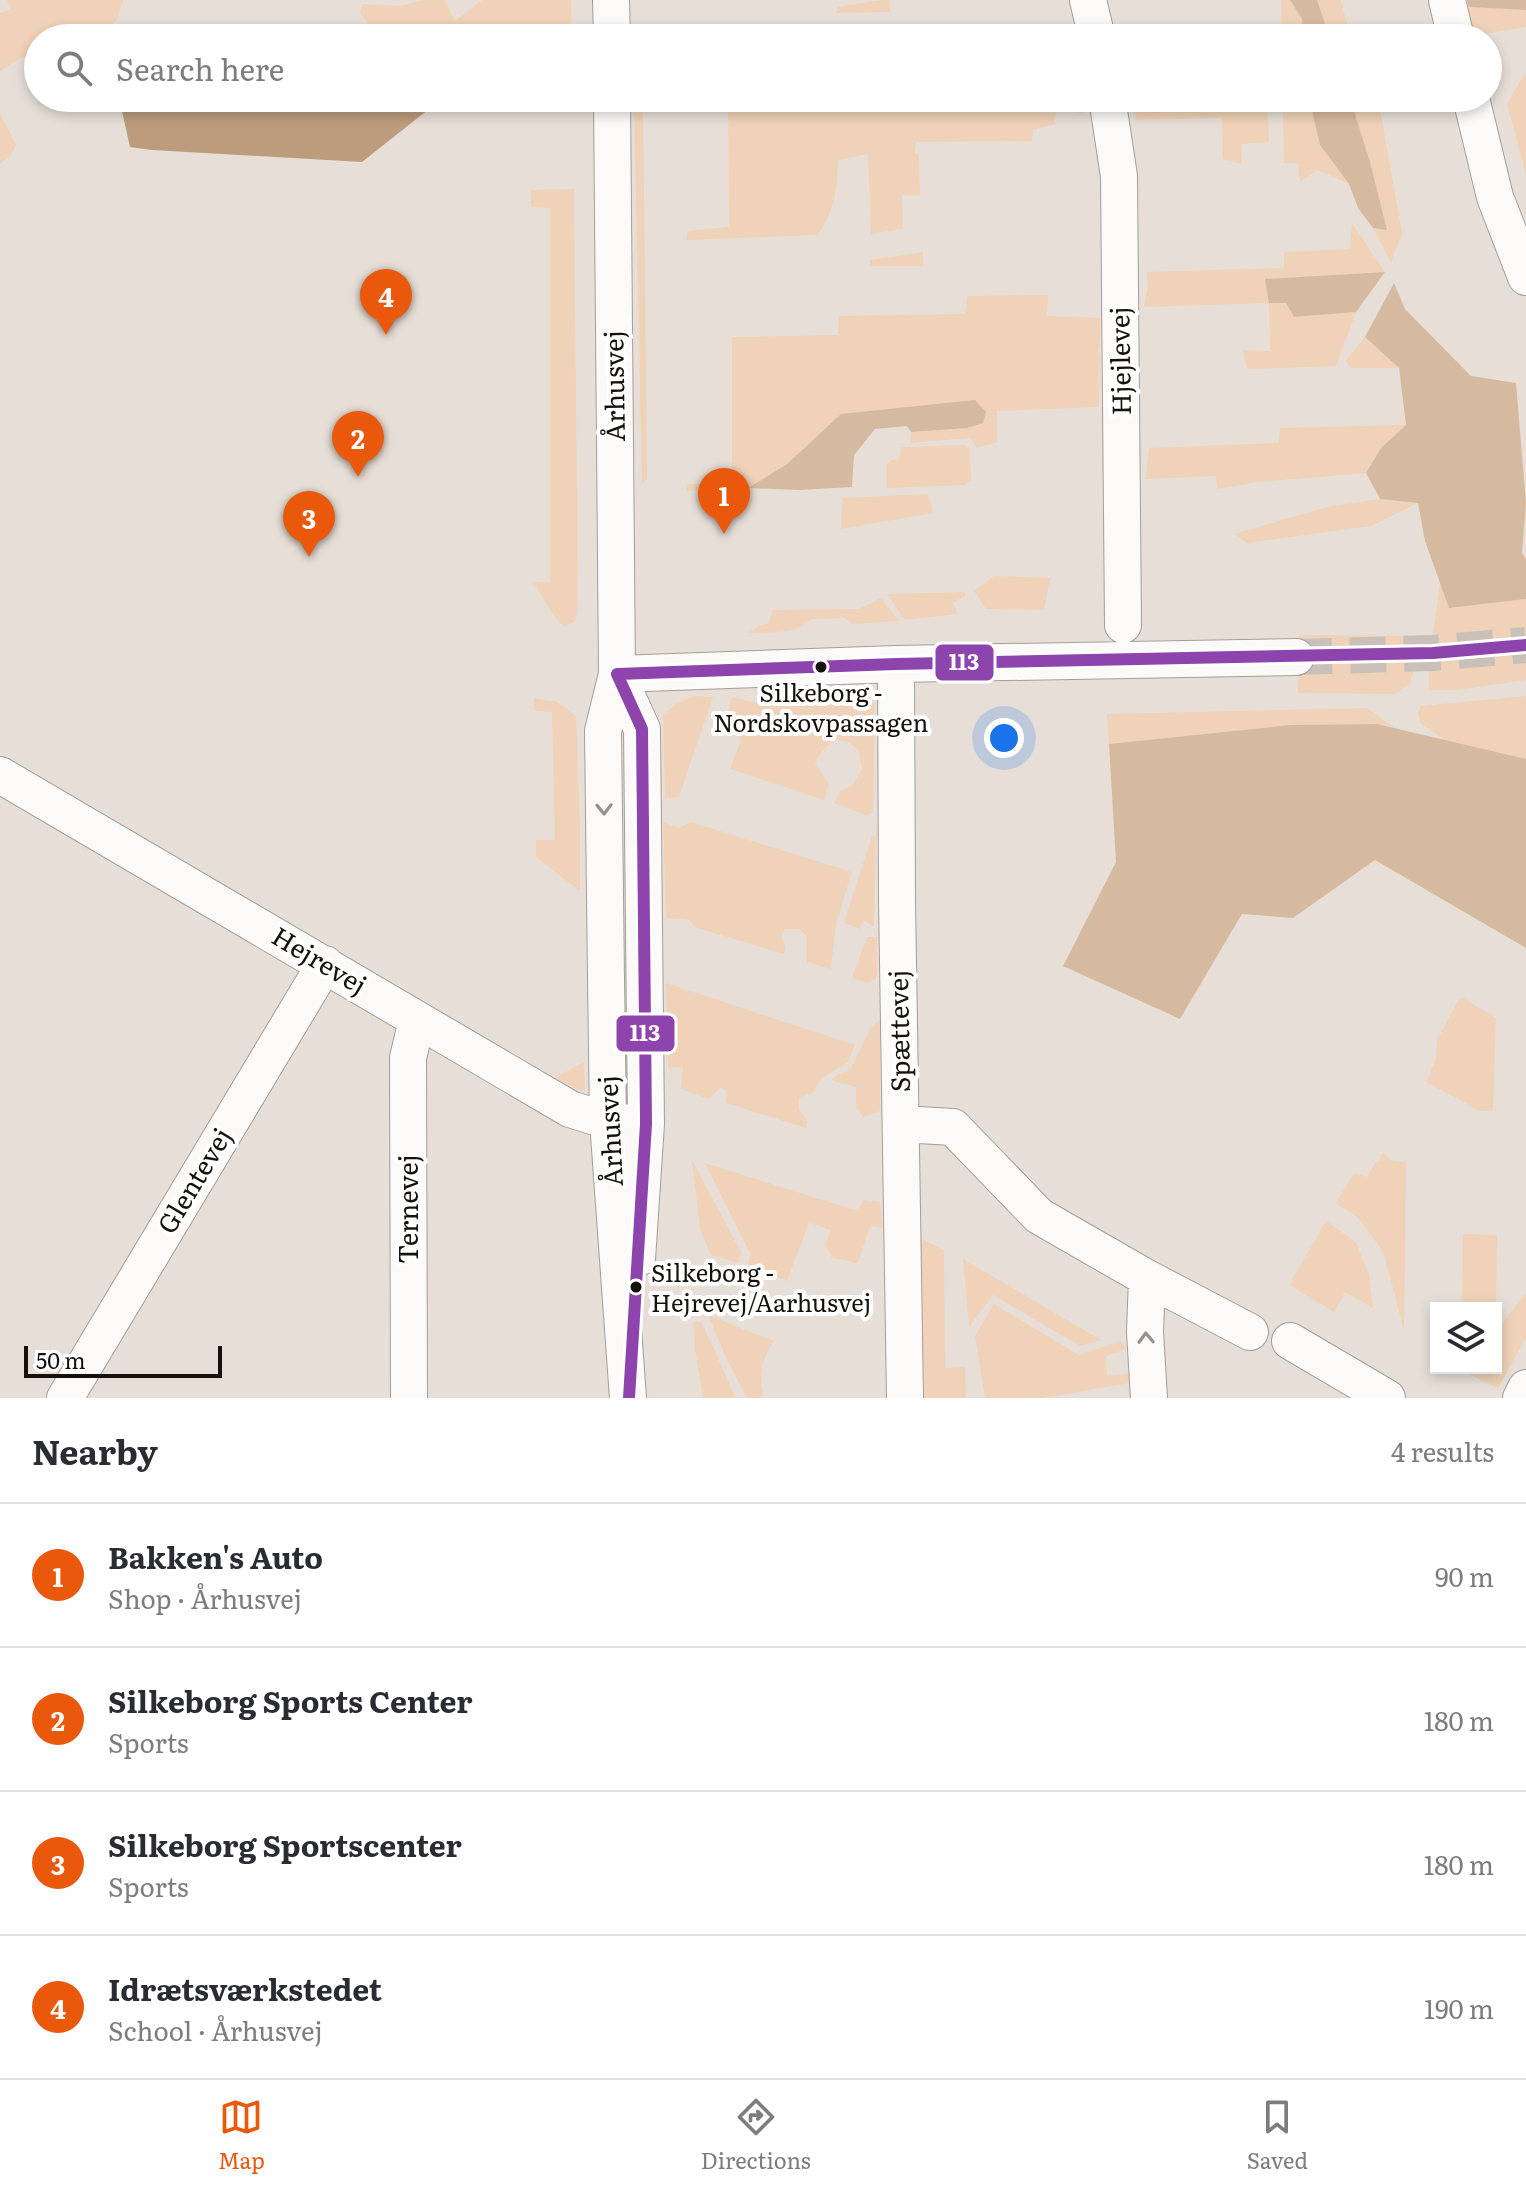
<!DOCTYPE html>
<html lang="en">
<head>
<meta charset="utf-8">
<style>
	:root { --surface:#fff; --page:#f2f2f3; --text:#2b2b33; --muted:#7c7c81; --line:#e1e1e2; --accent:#ea580c }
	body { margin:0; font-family:Literata,serif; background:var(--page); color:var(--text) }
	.controls { position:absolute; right:24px; bottom:24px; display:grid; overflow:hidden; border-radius:0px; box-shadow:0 4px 12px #0003 }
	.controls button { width:72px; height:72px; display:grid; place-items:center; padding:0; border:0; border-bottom:2px solid var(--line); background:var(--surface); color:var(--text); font:40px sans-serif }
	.scale { position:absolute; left:24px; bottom:20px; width:198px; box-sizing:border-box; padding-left:8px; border:4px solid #16110c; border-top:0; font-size:22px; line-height:28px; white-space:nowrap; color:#16110c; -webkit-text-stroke:6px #fff; paint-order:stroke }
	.you { position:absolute; left:1004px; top:738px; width:28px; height:28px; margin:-20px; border:6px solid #fff; border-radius:50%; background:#1a73e8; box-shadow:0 0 0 12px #1a73e833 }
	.badge { display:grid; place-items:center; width:52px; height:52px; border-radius:50%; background:var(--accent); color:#fff; font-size:26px; font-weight:700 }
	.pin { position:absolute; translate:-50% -66px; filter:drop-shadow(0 2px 4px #0008) }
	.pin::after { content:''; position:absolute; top:42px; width:28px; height:24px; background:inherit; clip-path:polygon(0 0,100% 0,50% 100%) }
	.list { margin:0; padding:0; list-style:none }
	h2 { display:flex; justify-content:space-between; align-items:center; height:104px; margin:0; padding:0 32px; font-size:34px }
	h2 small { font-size:26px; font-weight:400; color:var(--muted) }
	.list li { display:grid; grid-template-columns:52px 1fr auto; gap:24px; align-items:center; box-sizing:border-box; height:144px; padding:0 32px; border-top:2px solid var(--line) }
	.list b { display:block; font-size:30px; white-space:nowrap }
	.list p { margin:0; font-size:26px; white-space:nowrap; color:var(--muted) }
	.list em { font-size:26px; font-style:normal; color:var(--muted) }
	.icon { flex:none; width:44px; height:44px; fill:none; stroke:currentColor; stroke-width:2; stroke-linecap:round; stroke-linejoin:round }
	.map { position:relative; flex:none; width:1526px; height:1398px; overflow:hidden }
	.search { position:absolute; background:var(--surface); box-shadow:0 4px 12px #0003; left:24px; right:24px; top:24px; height:88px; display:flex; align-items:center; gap:20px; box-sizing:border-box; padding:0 28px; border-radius:44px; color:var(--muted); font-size:30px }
	.sheet { height:680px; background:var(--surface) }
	nav { display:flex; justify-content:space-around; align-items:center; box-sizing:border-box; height:112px; border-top:2px solid var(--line); background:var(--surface); font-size:22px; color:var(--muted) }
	nav a { display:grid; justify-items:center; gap:4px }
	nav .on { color:var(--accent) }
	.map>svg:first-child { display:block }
</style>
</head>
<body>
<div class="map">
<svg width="1526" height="1398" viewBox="0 0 1526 1398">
	<rect width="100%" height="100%" fill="#e7dfd7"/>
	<!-- green -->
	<path fill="#efd2b7" d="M7,0H123L116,22C89,38 68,38 38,38V52L19,59L0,71V13L11,9Z
		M425,0H445L455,21L482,0H571L572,38H496L468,36L435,26L401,25L387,30L377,38L360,13L362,4L399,6Z
		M881,0H890V12L836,13L837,7Z
		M1281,0H1290L1302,19L1303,38H1282Z
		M1317,0H1341L1350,38H1330Z
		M1469,7L1526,10V27L1470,37Z
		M1524,75L1526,76V175L1507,104Z
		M634,98H643L647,479L642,483Z
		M728,98H1083L1085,113L1056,111L1055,124L1033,130L1032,141L916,142L915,154H919L920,195H902L903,228L900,229L871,234L868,154L838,160C837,187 835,214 817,235L686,240L688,231L729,227Z
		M1131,98H1267L1269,142L1242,144L1241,164L1223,159L1222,118L1136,120Z
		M1283,98H1309L1320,145L1349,184L1318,170L1300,182L1298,164L1284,163Z
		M1350,98H1378L1402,233L1391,263L1373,228L1386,230L1370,162Z
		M0,114L16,145L11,155L0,164Z
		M574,189L578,611L575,621L564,627L556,619L533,582H550V208L531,207V190Z
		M1352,223L1385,272L1265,279L1286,303L1294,317L1356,312L1336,366L1247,369L1243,350L1270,351L1269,303L1144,307L1148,285L1147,272L1284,268V252L1350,249Z
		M923,252V266H870V260Z
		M1048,295L1047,316L1100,318V340L1098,351L1100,354L1099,407L997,411V442L977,448L970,438L910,443L911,432L967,428L841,414L787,464L748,488L686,491L687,484L732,483V337L838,335L839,316L965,314L967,296Z
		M1365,337L1399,368H1350L1346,361Z
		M1406,425L1381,448L1366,473L1259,482L1217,489L1216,476L1146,479L1149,448L1279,443L1280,428Z
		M966,445L970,449L971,480L965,485L887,488V464L892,460L899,459L901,447Z
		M928,494L933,513L841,529L842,498Z
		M1380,499L1418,503L1371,526L1247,543L1234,534L1327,507Z
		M994,576L1050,578L1044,610L986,609L974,591Z
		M1440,583L1450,608L1526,599V680L1458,690H1429V665Z
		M965,592V596L953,603L958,614L905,620L887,594Z
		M881,598L899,621L853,624L845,618L811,619C798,635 767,632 748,633L761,625L768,624L773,610L859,609Z
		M1299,635L1418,636L1413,674L1410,684L1394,694L1298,693Z
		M696,696L713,697L679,797L665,798L663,715L677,703Z
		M859,696L868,698L875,704L873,813L866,815L834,803L840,791L852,786L862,769L859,751L848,742L835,740L822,751L815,764L829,783L824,800L730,769L741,740L730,726L734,714L728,712L732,697L757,703L821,704Z
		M1526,696V759L1445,740L1420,723L1418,712L1421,706Z
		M534,698L557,702L576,716L580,828V891L536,857V840H555L552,712L534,711Z
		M1367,708L1395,728L1377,724L1291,725L1109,744L1107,714Z
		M663,822L679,828L691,822L852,872L836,924L831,969L807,962V936L799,929H785L781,937L786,947L784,954L694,927L690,920L666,918Z
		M872,836H876L874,927L863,920L860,929L844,923Z
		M867,937H877V978L868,983L852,978Z
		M666,983L855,1045L848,1062L821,1079L813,1093L799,1098V1110L807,1120L806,1128L726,1103L727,1091L720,1088L709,1099L681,1089L683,1067L668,1068Z
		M1463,998L1496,1018L1493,1111H1480L1426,1082L1436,1060L1437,1040L1459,999Z
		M880,1020V1111L863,1117L856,1107V1087C848,1083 838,1085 831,1079L851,1068L871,1028Z
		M584,1062L585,1091L578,1090L555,1078Z
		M1382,1153L1393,1161L1406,1162L1404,1330L1383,1251L1357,1217L1336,1203L1354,1173L1367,1177L1375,1163L1379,1161Z
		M692,1160L741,1252L739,1263L711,1255L700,1229Z
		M705,1163L858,1211L863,1200L880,1202L883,1228L870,1226L858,1263L832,1258L825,1244L831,1230L809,1223L787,1281L748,1267L750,1253Z
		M1326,1221L1356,1242L1369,1275L1373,1308L1345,1292L1334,1312L1291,1286L1293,1278Z
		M1463,1234L1497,1235L1496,1305L1462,1304Z
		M917,1237L944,1250L945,1368L965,1367L966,1398H919Z
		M963,1259L1101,1340L1080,1346L993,1295L969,1327Z
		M1526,1293V1338L1498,1388L1458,1369L1496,1368V1331Z
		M994,1304L1079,1355L1121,1341L1126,1349L1106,1356L1107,1376L1130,1373V1383L1043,1398H985L975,1336Z
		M708,1315L774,1341C762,1359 759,1371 763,1393L759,1398H747L726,1358Z
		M694,1321L702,1323L736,1398H703L695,1349Z"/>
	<!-- forest -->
	<path fill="#d6ba9f" d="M1290,0H1317L1330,38H1303L1302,19Z
		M1467,0H1526V10L1469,7Z
		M1309,98H1350L1370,162L1387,230L1373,228L1358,208L1349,184L1320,145Z
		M1385,272L1356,312L1294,317L1286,303H1269L1265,279Z
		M1394,283L1405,309L1471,376L1516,383L1526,503L1522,553L1526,559V599L1449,608L1425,541L1418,503L1380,499L1366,473L1381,448L1406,425L1399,368L1365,337Z
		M975,400L986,412L983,423L967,428L911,432L907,426L875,429L854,455L852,487L799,490L748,488L787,464L841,414Z
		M1377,724L1526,759V948L1375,860L1293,918L1242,914L1180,1019L1063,966L1116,862L1109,744L1290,725Z"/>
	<!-- water -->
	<path fill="#bc9c7c" d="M414,28L470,38H387L390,35Z
		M119,98H499L497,102L487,108L429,109L362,162L152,150L130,147Z"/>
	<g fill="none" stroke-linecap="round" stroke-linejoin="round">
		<!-- minor-tunnel -->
		<path stroke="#c8c0b9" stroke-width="36" stroke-dasharray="36 18" stroke-linecap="butt" d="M1296,657L1433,653L1526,645"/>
		<!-- minor casing -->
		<g stroke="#a49e97" stroke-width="38">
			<path id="minor" d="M611,0L612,38
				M1088,0L1097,38
				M1447,0L1456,38
				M612,98L617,674L603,731L606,978L608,1121L628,1398
				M1107,98L1119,176L1123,625
				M1471,98L1495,197L1526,277
				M896,664L897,900L905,1398
				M617,674L642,729L646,1124L637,1259
				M617,674L896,664L1296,657
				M0,775L570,1109L608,1121L646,1124
				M902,1124L953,1127L1039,1216L1147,1278L1250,1332
				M1147,1278L1145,1332L1149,1398
				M1290,1341L1387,1398
				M65,1398L325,964
				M409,1398L408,1058L417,1020
				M1521,1398L1526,1388"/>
		</g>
		<!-- minor -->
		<use href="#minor" stroke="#fbfaf9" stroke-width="36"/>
		<!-- bus-1 casing -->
		<g stroke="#fff" stroke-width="18">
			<path id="bus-1" d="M617,674L896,664L1433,653L1526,645
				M617,674L642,729L646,1124L629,1398"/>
		</g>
		<!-- bus-1 -->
		<use href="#bus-1" stroke="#8e44ad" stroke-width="12"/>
	</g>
	<!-- one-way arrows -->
	<defs><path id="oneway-chevron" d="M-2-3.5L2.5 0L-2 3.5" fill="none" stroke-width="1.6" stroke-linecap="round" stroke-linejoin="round" transform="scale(2)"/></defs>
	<g stroke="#94918e">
		<use href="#oneway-chevron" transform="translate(604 809) rotate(89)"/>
		<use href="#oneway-chevron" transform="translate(1146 1338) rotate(-92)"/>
	</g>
	<!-- markers -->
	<g fill="#16110c" stroke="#fff" stroke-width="3">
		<circle cx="821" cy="667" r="7"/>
		<circle cx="636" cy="1287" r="7"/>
	</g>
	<g text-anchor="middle" stroke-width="8" stroke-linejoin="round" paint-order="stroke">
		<!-- bus labels -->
		<g font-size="24" fill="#16110c" stroke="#fff">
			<text x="821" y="702">Silkeborg -<tspan x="821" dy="30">Nordskovpassagen</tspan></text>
			<text x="651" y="1282" text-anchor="start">Silkeborg -<tspan x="651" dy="30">Hejrevej/Aarhusvej</tspan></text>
		</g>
		<!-- street labels -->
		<g font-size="26" fill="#16110c" stroke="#fff">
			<text transform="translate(1121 361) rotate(-91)" y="9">Hjejlevej</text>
			<text transform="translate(615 386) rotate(-91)" y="9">Århusvej</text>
			<text transform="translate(319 961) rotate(31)" y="9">Hejrevej</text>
			<text transform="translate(900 1031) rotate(-91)" y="9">Spættevej</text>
			<text transform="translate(611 1131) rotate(-93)" y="9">Århusvej</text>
			<text transform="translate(195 1181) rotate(-59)" y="9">Glentevej</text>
			<text transform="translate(409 1209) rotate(-90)" y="9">Ternevej</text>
		</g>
	</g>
	<g stroke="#fff" stroke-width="3">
		<rect x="934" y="643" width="61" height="39" rx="8" fill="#8e44ad"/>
		<rect x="615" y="1014" width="61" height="39" rx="8" fill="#8e44ad"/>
	</g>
	<g font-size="22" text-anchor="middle" font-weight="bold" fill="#fff">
		<text x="964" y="670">113</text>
		<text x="645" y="1041">113</text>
	</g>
</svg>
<div class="controls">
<button><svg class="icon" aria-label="layers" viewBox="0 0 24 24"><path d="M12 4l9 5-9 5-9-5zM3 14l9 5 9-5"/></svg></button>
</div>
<div class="scale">50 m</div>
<div class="you"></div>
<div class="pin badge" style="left:724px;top:534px">1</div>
<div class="pin badge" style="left:358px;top:477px">2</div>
<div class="pin badge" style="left:309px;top:557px">3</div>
<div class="pin badge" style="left:386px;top:335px">4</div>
<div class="search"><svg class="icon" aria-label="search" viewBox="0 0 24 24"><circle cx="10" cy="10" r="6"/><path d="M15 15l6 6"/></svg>Search here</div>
</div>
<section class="sheet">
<h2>Nearby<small>4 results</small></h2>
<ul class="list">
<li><span class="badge">1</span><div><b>Bakken's Auto</b><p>Shop · Århusvej</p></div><em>90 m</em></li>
<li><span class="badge">2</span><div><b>Silkeborg Sports Center</b><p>Sports</p></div><em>180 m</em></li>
<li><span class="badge">3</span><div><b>Silkeborg Sportscenter</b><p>Sports</p></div><em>180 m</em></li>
<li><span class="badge">4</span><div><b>Idrætsværkstedet</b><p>School · Århusvej</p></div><em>190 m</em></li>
</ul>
</section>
<nav>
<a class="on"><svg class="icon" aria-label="map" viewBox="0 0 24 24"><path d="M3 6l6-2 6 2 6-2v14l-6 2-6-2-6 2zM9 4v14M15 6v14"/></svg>Map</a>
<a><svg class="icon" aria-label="directions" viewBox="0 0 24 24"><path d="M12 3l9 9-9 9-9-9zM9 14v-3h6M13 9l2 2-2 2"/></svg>Directions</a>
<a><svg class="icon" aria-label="saved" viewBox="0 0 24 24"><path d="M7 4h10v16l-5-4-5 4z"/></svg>Saved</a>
</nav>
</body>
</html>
